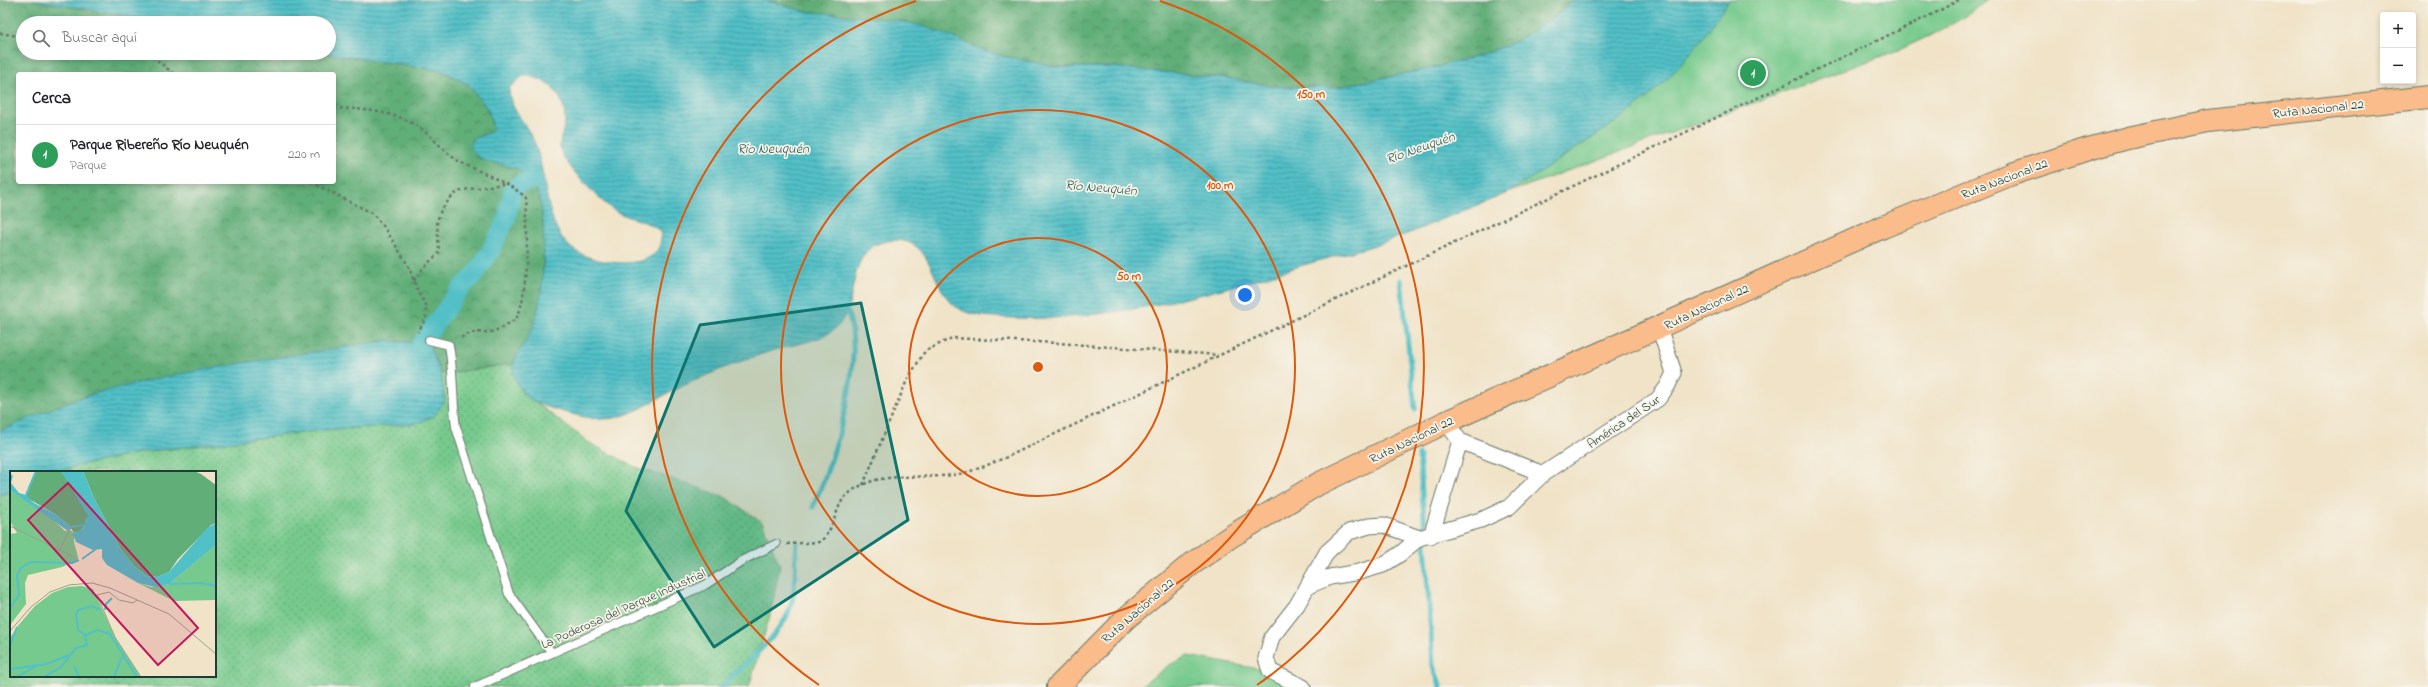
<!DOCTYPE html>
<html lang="es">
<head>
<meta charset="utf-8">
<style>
	:root { --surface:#fff; --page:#f2f2f2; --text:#202124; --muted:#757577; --line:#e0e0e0; --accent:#1a73e8 }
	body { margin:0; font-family:"Indie Flower",sans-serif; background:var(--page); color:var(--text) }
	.controls { position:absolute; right:12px; top:12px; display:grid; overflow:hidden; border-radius:4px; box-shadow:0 2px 6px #0003 }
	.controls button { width:36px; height:36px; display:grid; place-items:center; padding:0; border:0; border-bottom:1px solid var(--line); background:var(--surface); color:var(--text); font:20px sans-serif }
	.you { position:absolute; left:1245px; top:295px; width:14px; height:14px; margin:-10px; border:3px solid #fff; border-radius:50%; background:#1a73e8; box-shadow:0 0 0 6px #1a73e833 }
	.badge { display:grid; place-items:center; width:26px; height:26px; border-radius:50%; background:var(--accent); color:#fff; font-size:13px; font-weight:700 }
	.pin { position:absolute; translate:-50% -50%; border:2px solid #fff; box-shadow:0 1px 4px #0006 }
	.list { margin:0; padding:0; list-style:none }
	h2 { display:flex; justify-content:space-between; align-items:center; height:52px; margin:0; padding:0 16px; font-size:17px }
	h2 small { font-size:13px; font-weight:400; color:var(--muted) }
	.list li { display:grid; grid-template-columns:26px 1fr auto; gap:12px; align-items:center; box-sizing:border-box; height:60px; padding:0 16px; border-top:1px solid var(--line) }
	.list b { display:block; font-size:15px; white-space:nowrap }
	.list p { margin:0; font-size:13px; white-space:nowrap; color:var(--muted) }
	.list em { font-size:13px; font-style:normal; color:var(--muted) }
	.icon { flex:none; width:22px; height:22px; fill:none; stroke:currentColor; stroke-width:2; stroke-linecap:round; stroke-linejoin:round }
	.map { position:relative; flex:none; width:2428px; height:687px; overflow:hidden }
	.search { position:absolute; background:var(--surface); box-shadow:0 2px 6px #0003; left:16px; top:16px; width:320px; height:44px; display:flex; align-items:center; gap:10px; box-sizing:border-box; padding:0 14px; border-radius:22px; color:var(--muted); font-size:15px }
	.panel { position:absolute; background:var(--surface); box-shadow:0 2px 6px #0003; left:16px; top:72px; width:320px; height:112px; border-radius:4px }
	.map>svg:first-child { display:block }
</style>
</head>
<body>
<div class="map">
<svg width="2428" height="687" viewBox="0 0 2428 687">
	<defs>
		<pattern id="grass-dots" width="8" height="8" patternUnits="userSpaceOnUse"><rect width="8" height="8" fill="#77ca8d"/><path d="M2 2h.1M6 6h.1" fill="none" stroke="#61a574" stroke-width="1.8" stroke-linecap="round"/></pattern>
		<pattern id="forest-crowns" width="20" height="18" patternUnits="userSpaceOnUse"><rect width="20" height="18" fill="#61ae78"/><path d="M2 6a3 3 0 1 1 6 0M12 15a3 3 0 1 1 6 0" fill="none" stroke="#4f8f63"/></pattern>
		<pattern id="water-rules" width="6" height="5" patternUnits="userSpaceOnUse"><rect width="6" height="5" fill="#52c0c7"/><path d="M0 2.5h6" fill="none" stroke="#439da2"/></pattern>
	</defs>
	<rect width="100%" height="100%" fill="#f7f3e8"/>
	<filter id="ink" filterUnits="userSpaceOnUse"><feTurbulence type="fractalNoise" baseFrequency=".025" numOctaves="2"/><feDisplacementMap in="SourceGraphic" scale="8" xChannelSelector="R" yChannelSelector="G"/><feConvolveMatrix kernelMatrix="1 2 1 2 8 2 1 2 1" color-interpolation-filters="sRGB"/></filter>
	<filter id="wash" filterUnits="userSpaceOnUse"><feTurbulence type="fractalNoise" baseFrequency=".012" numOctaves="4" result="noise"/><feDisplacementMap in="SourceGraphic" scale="16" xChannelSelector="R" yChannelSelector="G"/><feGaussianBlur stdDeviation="0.9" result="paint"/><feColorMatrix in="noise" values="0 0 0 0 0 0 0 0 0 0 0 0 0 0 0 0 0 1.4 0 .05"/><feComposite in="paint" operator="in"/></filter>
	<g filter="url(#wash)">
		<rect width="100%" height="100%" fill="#f0e3c8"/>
		<!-- grass -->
		<path fill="url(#grass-dots)" stroke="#4b8460" d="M513,364L516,379L522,392L588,442L633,466L723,496L762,522L780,566L770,615L749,687H0V495L11,491V676H215V472H59L73,467L144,452L324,430L414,424L445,402L441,374Z"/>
		<!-- forest -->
		<path fill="url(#forest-crowns)" stroke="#407656" fill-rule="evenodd" d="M0,0H33L168,23H23V53H322L443,71L469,85L488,110L493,128L489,133L480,135V159C497,163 522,164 532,180C550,206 544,294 535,324C530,338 521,351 513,364L441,374L430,348L414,343L387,340L172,377L89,395L0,431ZM18,74H334V182H18Z
			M766,0H1574L1555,16L1515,42L1479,56L1423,70L1332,88L1271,86L1226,78L1111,67H1058L994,54L924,26L895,20L803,11Z"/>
		<!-- park -->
		<path fill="#77ca8d" stroke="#4b8460" d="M1729,0H1987C1962,22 1931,35 1901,49L1510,192L1598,134Z
			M1188,656L1270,671L1303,687H1140L1169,665Z"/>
		<!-- water -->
		<path fill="url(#water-rules)" stroke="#387e7e" fill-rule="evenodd" d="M33,0H766L803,11L895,20L924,26L994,54L1058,67H1111L1226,78L1271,86L1332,88L1423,70L1479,56L1515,42L1555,16L1574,0H1729C1706,35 1679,71 1646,99C1620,121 1590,139 1561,158C1545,169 1528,181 1511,191C1496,199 1479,204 1463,211C1442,219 1421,229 1399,237C1367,249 1333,256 1300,266C1205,296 1097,325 996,317C982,316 967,315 955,306C928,284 934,233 887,241C845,248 860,301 839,325C825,341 794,344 775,350C741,360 703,376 671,392C649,403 626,420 600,419C583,418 548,409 533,401C522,394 511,378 513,365C515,355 529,338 533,327C543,300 545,253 543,224C538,140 484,181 470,146L474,138L489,133L493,128L488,110L469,85L443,71L322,53H329V23H168ZM523,76C546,76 565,95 565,118C565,134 554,143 565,159C574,174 606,208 621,214C634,220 649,221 660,231C670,276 589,266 569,246C542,220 548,170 532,137C523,120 509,108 509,88Z
			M387,340L414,343L430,348L441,374L445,401L433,417L413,424L324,430L144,452L73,467L59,472H11V491L0,495V431C29,419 59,404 90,395C187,368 289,357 387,340Z"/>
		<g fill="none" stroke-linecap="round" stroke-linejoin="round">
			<!-- stream -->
			<path stroke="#52c0c7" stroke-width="5" d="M1401,280L1415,409
				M1419,455L1425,529
				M813,507C834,459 870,352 844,304
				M1425,542L1433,666L1441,687
				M722,687C742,665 779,638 789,611C797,590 794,566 797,544"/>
			<!-- canal -->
			<path stroke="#52c0c7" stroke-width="18" d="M420,345L460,289L475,275L491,250L507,218L512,192L519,184L532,180"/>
		</g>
	</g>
	<g filter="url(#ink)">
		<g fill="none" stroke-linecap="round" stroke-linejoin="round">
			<!-- service casing -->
			<g stroke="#687768" stroke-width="10">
				<path id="service" d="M429,340L449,345C454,373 452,400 456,427L509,594L552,653
					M475,687L705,585L743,560L776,544"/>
			</g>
			<!-- minor casing -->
			<g stroke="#687768" stroke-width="17">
				<path id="minor" d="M1446,422L1460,441L1543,474
					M1431,536L1460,441
					M1308,586L1330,577L1359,572L1383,565L1400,554L1419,538
					M1303,687L1270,671L1266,658L1272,637L1297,605L1327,552L1349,532L1369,526L1384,525L1419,538L1481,520L1509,507L1543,474L1658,399L1667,387L1674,373L1659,327"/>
			</g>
			<!-- trunk casing -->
			<g stroke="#687768" stroke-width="24">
				<path id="trunk" d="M1058,687L1125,619L1189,566L1230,537L1318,484L1446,422L1883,227L2012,174L2088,149L2128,138L2208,121L2428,97"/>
			</g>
			<!-- path -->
			<path stroke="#687768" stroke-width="2.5" stroke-dasharray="3 3" stroke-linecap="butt" d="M0,33L23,37
				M148,53L174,74
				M334,108C362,109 396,111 420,128C434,138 447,155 462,163C480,172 514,185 526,198C528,221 528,299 517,317C514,321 502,328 497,330C484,336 476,327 459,339
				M311,182L372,213L384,227L408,265L418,292L426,305V318L418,332
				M414,281L424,267L439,253L437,221L441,210L453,195L463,190L503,184
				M863,485L907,380L925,351L952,338L1058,343L1218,355
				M787,544L820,542C836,528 835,505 847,495C876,469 916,480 952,475C971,473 989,464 1007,457L1937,12L1959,0"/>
			<!-- service -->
			<use href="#service" stroke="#fff" stroke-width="8"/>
			<!-- minor -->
			<use href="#minor" stroke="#fff" stroke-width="15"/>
			<!-- trunk -->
			<use href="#trunk" stroke="#f9bc8a" stroke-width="22"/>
		</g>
	</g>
	<!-- marked area -->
	<path fill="#0f766e" fill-opacity="0.2" stroke="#0f766e" stroke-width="3" stroke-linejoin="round" d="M861,303L908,520L714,647L626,511L700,325Z"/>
	<!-- distance rings -->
	<g fill="none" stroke="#de580e" stroke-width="2">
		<circle cx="1038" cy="367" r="129"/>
		<circle cx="1038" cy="367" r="257"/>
		<path d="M819 685A386 386 0 0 1 916 1M1160 1A386 386 0 0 1 1257 685"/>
	</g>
	<g text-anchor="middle" stroke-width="3.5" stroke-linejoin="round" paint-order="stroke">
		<!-- street labels -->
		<g font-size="13" fill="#1f3d34" stroke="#f7f3e8">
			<text transform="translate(2318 108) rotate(-6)" y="5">Ruta Nacional 22</text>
			<text transform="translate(2004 178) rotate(-21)" y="5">Ruta Nacional 22</text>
			<text transform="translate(1706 306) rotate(-25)" y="5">Ruta Nacional 22</text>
			<text transform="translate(1623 421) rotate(-34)" y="5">América del Sur</text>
			<text transform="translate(1411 439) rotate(-26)" y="5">Ruta Nacional 22</text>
			<text transform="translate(623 608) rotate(-24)" y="5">La Poderosa del Parque Industrial</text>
			<text transform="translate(1137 610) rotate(-41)" y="5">Ruta Nacional 22</text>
		</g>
		<!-- water labels -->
		<g font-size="14" font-style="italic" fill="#2c5e59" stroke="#f7f3e8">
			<text transform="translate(1420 147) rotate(-19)" y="5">Río Neuquén</text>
			<text x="773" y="153">Río Neuquén</text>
			<text transform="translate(1101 187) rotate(5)" y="5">Río Neuquén</text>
		</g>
	</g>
	<!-- overview -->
	<g transform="translate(10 471)">
		<rect width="206" height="206" fill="#f0e3c8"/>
		<path d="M0,19L39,45L55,60L60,59L64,62V71L68,86L67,89L52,96L18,104L15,112L16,133L0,154V63L7,62L0,50Z" fill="#77ca8d"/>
		<path d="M26,0H51L55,6L78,43V47L75,50L76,54L70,60L64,62L59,54L45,43L19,28L16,24ZM73,0H184L191,3L206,14V52L201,54L168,88L159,101L147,106L137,105L125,96L111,79L84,27Z" fill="#61ae78"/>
		<path d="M206,74V129L164,130L128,112L141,116L159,113ZM72,115L83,118L105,166L131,206H0V167L7,156L25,135L42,122L58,116Z" fill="#77ca8d"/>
		<path d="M51,0H73L84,27L111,79L125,96L137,105L147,106L159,101L197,57L206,52V74L159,113L146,116L128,112L97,94L92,87V78L83,79L66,71L63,63L74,57L75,49L78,45ZM0,2L3,5L1,12L9,22L16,24L24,32L45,43L59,54L61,57L58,60L0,19Z" fill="#52c0c7"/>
		<path fill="none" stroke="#52c0c7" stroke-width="2" d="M16,24L26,0M60,56L76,54M72,88L86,78M159,113L192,112L206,115M0,137L9,124L7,104L11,97L21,91L62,92L69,89M95,139L96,133L102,127M75,164L88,159L100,163L127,206M0,175L7,156M64,195L69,206M0,198L37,193L59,184M7,206L26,195M34,206L51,196L66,177L77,174L75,164L68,159L66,144L68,139L82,135L90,139M104,206L112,186"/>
		<path fill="none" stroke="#9ca18d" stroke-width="1" d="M0,55L68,88M49,80L61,56M127,129L123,132L109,129L99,121L87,124L105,166L131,206M0,160L21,136L40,121L59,114L82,112L100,117L159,143L206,183"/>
		<path fill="#c2185b" fill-opacity="0.15" stroke="#c2185b" stroke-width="2" d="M58,12L188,157L148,194L18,49Z"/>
		<rect width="206" height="206" fill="none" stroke="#1f3d34" stroke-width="2"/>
	</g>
	<circle cx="1038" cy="367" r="6" fill="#de580e" stroke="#f7f3e8" stroke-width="2"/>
	<g font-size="12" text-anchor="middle" font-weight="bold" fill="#de580e" stroke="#f7f3e8" stroke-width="3.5" stroke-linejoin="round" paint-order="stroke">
		<text x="1311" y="98">150 m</text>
		<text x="1220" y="189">100 m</text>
		<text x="1129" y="280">50 m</text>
	</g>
</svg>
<div class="controls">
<button>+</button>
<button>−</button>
</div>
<div class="you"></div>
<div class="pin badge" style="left:1753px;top:73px;background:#2e9e5b">1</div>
<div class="search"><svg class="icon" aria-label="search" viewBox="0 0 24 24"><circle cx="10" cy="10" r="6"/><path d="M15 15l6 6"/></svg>Buscar aquí</div>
<section class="panel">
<h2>Cerca<small></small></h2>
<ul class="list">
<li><span class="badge" style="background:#2e9e5b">1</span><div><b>Parque Ribereño Río Neuquén</b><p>Parque</p></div><em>220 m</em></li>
</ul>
</section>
</div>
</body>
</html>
